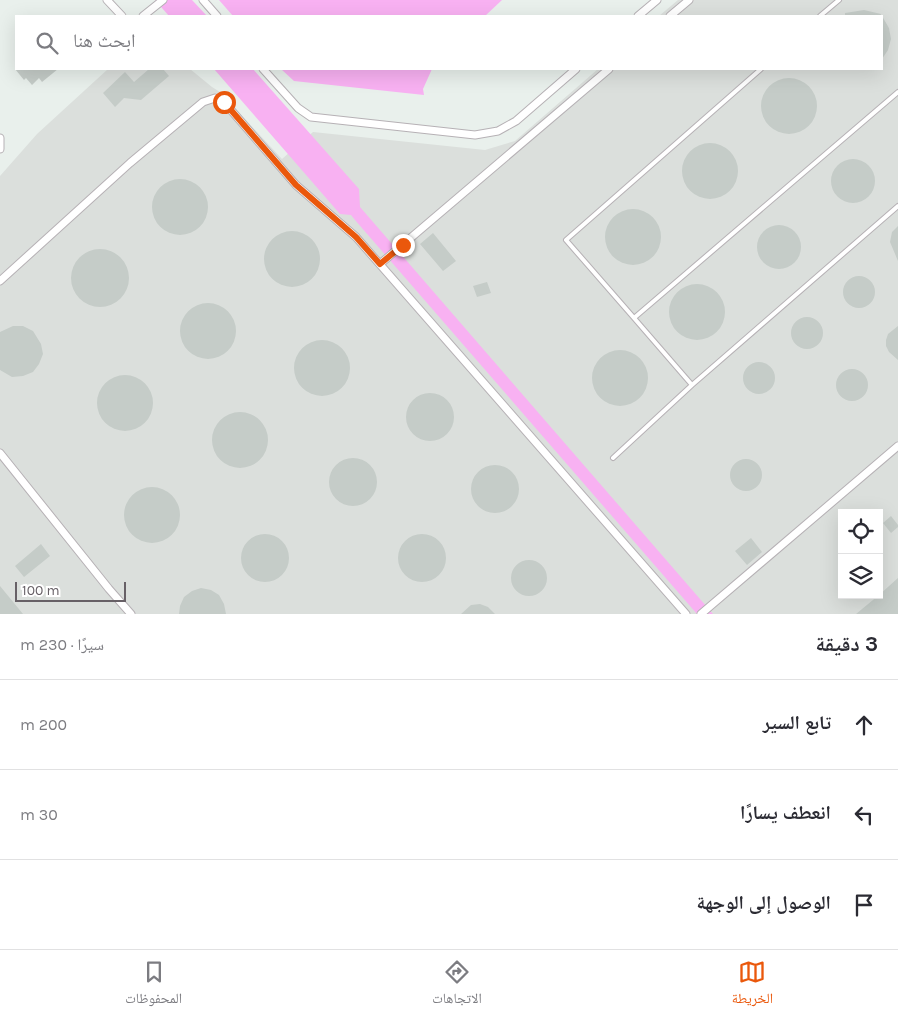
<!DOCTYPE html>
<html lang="ar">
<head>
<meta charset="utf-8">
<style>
	:root { --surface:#fff; --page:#f7f7f7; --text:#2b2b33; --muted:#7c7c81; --line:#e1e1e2; --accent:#ea580c }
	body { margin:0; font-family:Karla,"Noto Naskh Arabic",sans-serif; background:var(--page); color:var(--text); direction:rtl }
	.controls { position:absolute; right:15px; bottom:15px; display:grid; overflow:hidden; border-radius:0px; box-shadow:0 5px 20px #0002 }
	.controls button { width:45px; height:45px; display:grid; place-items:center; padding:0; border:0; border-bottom:1px solid var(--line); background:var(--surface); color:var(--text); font:25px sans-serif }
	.scale { position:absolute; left:15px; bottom:12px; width:111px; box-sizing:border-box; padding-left:5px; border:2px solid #676066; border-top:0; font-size:14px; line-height:18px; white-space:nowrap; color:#676066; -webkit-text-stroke:4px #fff; paint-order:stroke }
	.stop { position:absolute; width:15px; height:15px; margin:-11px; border:4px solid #ea580c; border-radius:50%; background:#fff }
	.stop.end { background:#ea580c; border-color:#fff; box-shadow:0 1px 5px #0008 }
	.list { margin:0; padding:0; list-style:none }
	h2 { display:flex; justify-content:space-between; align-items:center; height:65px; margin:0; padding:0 20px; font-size:21px }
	h2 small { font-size:16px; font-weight:400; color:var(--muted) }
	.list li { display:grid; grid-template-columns:32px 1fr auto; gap:15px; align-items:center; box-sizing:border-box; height:90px; padding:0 20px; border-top:1px solid var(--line) }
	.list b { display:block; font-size:19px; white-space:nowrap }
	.list em { font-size:16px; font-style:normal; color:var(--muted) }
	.icon { flex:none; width:28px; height:28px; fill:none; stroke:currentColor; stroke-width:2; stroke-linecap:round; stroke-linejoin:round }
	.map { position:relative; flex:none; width:898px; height:614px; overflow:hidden; direction:ltr }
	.search { position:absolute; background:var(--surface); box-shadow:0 5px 20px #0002; left:15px; right:15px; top:15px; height:55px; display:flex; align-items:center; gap:12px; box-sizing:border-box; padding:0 18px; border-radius:0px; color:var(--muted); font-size:19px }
	.sheet { height:335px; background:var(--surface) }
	nav { display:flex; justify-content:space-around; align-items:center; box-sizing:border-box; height:70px; border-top:1px solid var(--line); background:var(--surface); font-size:14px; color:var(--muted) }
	nav a { display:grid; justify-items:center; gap:2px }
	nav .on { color:var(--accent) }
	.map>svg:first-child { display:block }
</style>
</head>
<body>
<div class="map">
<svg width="898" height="614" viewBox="0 0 898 614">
	<rect width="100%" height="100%" fill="#e9f0ec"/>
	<!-- industrial -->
	<path fill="#dbdfdc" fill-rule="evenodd" d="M678,0H898V614H0V176L37,134L108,69H190L212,87L220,92L282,159L313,132L485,150L515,141L598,69H882V16H659ZM842,513H879V595H842Z"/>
	<!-- water -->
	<path fill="#f8b1f2" d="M155,0H192L207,16H169Z
		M219,0H502L485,16H233Z
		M214,69H253L359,189L360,207L713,614H697L355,220L351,215L340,214Z
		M281,69H432L423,89L424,95L294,81Z"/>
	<!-- building -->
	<path fill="#c5ccc8" d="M864,10L881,14V16H845V13Z
		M882,16L889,28L891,39L888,50L882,59Z
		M15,69H58L42,82L39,78L32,85L26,78L24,80Z
		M149,69H163L169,76L141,100L124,98L115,107L103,93L125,72L134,82Z
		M761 106a28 28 0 1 1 56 0a28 28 0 1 1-56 0Z
		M682 171a28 28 0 1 1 56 0a28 28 0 1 1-56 0Z
		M831 181a22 22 0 1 1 44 0a22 22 0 1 1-44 0Z
		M152 207a28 28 0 1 1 56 0a28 28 0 1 1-56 0Z
		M605 237a28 28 0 1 1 56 0a28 28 0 1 1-56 0Z
		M757 247a22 22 0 1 1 44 0a22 22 0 1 1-44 0Z
		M898,226V261L890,242L892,232Z
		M264 259a28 28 0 1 1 56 0a28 28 0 1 1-56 0Z
		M433,233L456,261L443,271L420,244Z
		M71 278a29 29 0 1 1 58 0a29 29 0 1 1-58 0Z
		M843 292a16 16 0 1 1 32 0a16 16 0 1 1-32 0Z
		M487,282L491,293L477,297L473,286Z
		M669 312a28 28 0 1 1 56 0a28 28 0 1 1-56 0Z
		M180 331a28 28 0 1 1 56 0a28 28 0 1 1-56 0Z
		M791 333a16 16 0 1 1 32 0a16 16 0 1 1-32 0Z
		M13,326H23L33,331L41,344L43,354L39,364L33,372L23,376L12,377L0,370V332Z
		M898,326V360L889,352L886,346V340L888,334Z
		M294 368a28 28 0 1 1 56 0a28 28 0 1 1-56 0Z
		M592 378a28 28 0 1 1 56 0a28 28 0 1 1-56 0Z
		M743 378a16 16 0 1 1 32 0a16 16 0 1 1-32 0Z
		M836 385a16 16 0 1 1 32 0a16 16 0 1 1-32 0Z
		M97 403a28 28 0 1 1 56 0a28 28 0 1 1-56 0Z
		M406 417a24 24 0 1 1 48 0a24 24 0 1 1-48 0Z
		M212 440a28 28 0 1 1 56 0a28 28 0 1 1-56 0Z
		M329 482a24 24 0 1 1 48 0a24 24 0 1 1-48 0Z
		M730 475a16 16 0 1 1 32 0a16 16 0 1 1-32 0Z
		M471 489a24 24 0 1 1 48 0a24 24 0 1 1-48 0Z
		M124 515a28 28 0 1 1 56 0a28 28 0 1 1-56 0Z
		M891,516L898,525V527L891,533L883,523Z
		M241 558a24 24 0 1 1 48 0a24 24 0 1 1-48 0Z
		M398 558a24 24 0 1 1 48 0a24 24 0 1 1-48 0Z
		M751,538L762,552L747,565L735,551Z
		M41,544L50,556L24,577L15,566Z
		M511 578a18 18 0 1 1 36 0a18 18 0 1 1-36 0Z
		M898,578V614H856L879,595Z
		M0,586L23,614H0Z
		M201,588L211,590L219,595L224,604L226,614H179L180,606L184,597L192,591Z
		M480,604L488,607L495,614H461L471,605Z"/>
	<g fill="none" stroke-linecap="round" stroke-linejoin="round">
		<!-- service casing -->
		<g stroke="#b6b1b5" stroke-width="6">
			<path id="service" d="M820,16L839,0
				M761,69L566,240L634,318L898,92
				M634,318L692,385L898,206
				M613,458L692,385"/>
		</g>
		<!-- minor casing -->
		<g stroke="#b6b1b5" stroke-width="9">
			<path id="minor" d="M107,0L122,16
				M203,0L217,16
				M143,16L163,0
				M638,16L657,0
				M670,16L689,0
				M263,69L298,108L311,117L475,135L498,131L516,121L576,69
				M0,138V149
				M380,264L609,69
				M0,281L130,163L203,102L215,98L224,102L296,185L356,237L686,614
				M0,453L109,589L131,614
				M701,614L898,446"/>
		</g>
		<!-- service -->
		<use href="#service" stroke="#fff" stroke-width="4"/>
		<!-- minor -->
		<use href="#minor" stroke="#fff" stroke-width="7"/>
	</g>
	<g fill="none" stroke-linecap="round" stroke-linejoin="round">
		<!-- route -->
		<path stroke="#ea580c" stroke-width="6" d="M224,102L296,185L356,237L380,264L403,245"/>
	</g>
</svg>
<div class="controls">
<button><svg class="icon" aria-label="locate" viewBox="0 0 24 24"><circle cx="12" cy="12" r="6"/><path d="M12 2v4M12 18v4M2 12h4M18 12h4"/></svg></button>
<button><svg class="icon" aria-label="layers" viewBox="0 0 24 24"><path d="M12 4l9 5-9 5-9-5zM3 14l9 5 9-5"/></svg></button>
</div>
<div class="scale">100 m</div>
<div class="stop" style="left:224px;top:102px"></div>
<div class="stop end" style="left:403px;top:245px"></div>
<div class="search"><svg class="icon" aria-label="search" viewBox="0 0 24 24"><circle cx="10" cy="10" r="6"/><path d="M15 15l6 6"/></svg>ابحث هنا</div>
</div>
<section class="sheet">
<h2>3 دقيقة<small>سيرًا · 230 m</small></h2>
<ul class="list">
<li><svg class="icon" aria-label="ahead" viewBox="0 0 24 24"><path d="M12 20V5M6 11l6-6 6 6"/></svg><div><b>تابع السير</b></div><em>200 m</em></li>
<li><svg class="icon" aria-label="left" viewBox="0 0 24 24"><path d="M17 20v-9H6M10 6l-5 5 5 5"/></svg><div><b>انعطف يسارًا</b></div><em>30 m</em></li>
<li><svg class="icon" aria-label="arrive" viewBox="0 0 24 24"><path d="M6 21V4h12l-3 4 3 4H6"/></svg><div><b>الوصول إلى الوجهة</b></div></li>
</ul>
</section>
<nav>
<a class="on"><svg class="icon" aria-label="map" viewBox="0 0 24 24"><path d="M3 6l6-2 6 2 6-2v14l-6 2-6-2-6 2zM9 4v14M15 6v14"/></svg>الخريطة</a>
<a><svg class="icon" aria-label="directions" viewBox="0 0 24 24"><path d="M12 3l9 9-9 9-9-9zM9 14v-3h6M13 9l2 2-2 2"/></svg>الاتجاهات</a>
<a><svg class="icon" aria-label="saved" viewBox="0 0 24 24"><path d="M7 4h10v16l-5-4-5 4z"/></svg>المحفوظات</a>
</nav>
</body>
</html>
